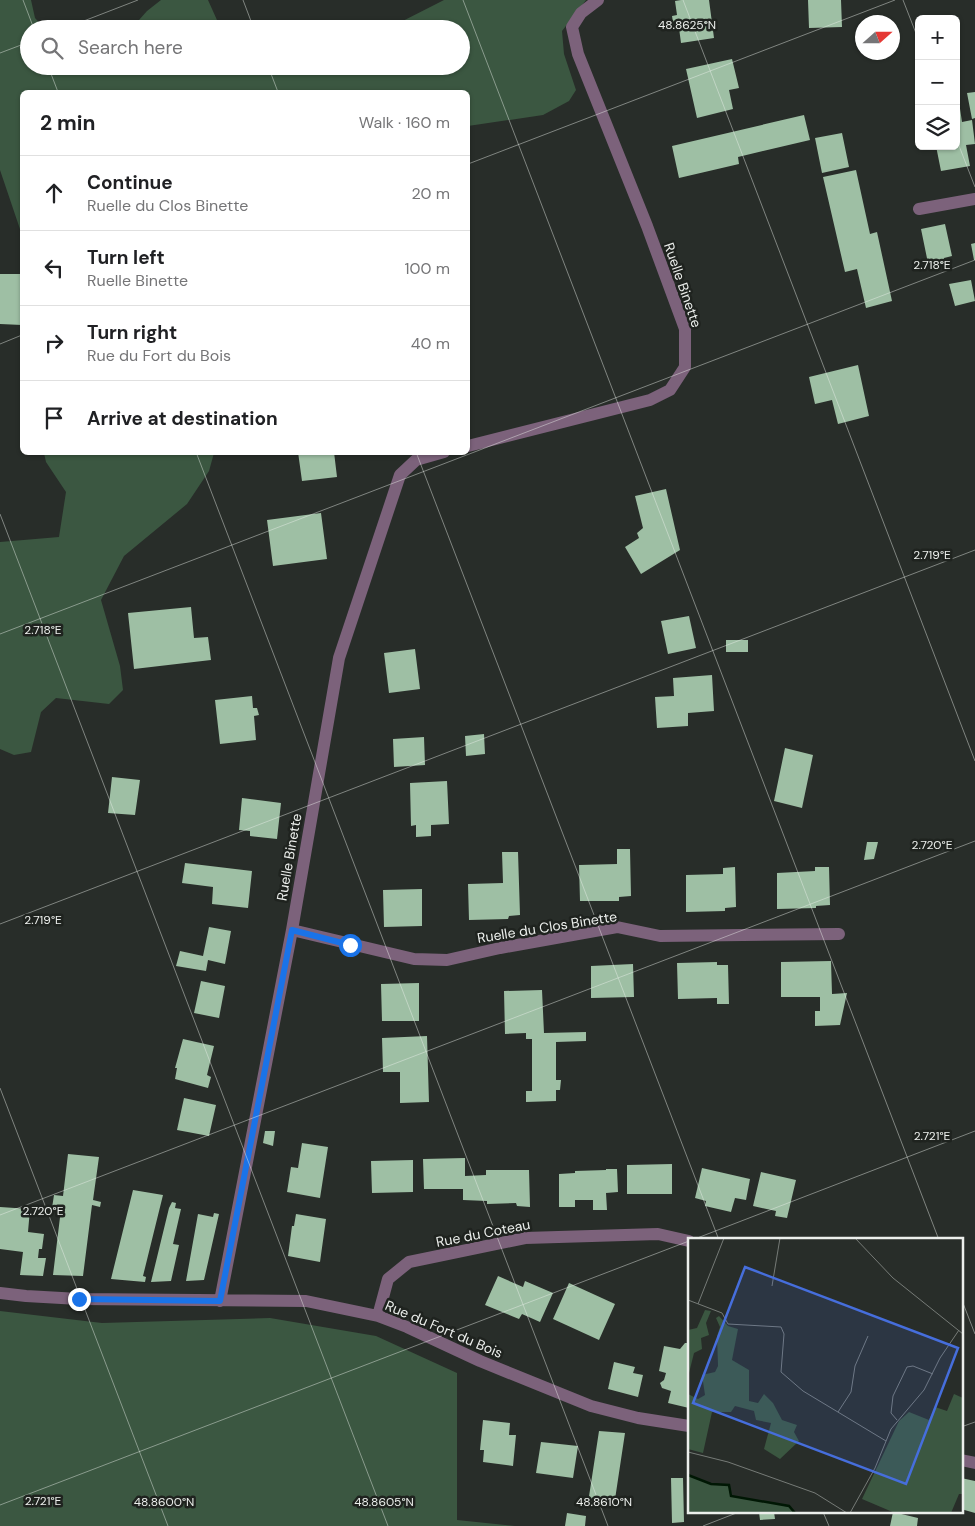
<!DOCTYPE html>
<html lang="en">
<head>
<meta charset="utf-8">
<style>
	:root { --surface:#fff; --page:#f2f2f2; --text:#202124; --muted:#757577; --line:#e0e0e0 }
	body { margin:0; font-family:"DM Sans",sans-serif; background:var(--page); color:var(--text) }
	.controls { position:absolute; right:15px; top:15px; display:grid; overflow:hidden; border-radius:8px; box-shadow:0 1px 4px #0004 }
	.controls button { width:45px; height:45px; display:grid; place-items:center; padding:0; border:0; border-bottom:1px solid var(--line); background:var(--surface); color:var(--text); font:25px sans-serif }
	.compass { position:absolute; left:855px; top:15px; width:45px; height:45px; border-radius:50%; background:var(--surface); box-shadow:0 1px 4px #0004; rotate:69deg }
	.stop { position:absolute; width:15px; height:15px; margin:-11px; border:4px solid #1a73e8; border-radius:50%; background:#fff }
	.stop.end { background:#1a73e8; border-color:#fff; box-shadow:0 1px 5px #0008 }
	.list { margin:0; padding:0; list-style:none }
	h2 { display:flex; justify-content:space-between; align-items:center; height:65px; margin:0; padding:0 20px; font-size:21px }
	h2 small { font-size:16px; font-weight:400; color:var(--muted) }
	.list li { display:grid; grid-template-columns:32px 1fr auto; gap:15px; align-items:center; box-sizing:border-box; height:75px; padding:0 20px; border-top:1px solid var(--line) }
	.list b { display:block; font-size:19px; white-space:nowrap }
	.list p { margin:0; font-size:16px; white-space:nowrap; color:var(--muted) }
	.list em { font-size:16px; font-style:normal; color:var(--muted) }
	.icon { flex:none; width:28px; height:28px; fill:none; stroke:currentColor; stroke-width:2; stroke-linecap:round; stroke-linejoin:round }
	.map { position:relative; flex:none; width:975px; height:1526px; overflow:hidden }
	.search { position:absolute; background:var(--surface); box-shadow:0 1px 4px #0004; left:20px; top:20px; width:450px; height:55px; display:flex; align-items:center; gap:12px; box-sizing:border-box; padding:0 18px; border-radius:28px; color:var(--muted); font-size:19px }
	.panel { position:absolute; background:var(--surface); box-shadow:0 1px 4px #0004; left:20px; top:90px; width:450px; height:365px; border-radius:8px }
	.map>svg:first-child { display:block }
</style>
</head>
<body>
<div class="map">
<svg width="975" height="1526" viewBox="0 0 975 1526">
	<rect width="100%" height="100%" fill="#282d29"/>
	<!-- green -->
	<path fill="#3b5741" d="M0,0H31L35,18L45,29H29V66H461V29H387L444,0H586L562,31L564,54L576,90L569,101L543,115L468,126V92H22V235L0,170Z
		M161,0H208L221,29H131L147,11Z
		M44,453H214L209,471L187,504L124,556L101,600L120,666L123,690L109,704L56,698L41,712L31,752L14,755L0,749V542L59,537L66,492L46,462Z
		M0,1311L102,1323L270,1318L376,1336L457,1373V1520L515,1526H0Z"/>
	<!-- building -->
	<path fill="#9ebfa4" d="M681,0H709L714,38L681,43L679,28L674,29L672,16L677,15L675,1Z
		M808,0H841L842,27L809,28Z
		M732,59L739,88L729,90L733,109L697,118L686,69Z
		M975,92V118L972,119L967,93Z
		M956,102H959L962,122L972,120L975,144L966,145L970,166L941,171L936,146H956Z
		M804,115L810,140L738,157L739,164L679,178L672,146Z
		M842,133L849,167L822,173L815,138Z
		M856,170L870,234L877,232L892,301L866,308L857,269L845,272L823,177Z
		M945,224L952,256L944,258L945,265L929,268L921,229Z
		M975,243V260H974L971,244Z
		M0,274H22V325L0,324Z
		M971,280L975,301L955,306L949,284Z
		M858,365L869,416L838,424L832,400L815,404L809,377Z
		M298,452H334L337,477L302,481Z
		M666,489L680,550L641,574L625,547L639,538L637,533L643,528L635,496Z
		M321,513L327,559L273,566L267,520Z
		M191,607L194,638L208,637L211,660L134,669L128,613Z
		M689,616L696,648L668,654L661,621Z
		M726,640H748V652H726Z
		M415,649L420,689L389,693L384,653Z
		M712,675L714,711L688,713V726L657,728L655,697L674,696L673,678Z
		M252,696L253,708H257L259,715L254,716L256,740L220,744L215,700Z
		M484,734L485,754L466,756L465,736Z
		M424,737L425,765L394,767L393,739Z
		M785,748L813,755L802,808L774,801Z
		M112,777L140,780L135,815L108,813Z
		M447,781L449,824L431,825V836L416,837V825L411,826L410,783Z
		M242,798L281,803L277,839L250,836V831L239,830Z
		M867,842H878L874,859L864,860Z
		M617,849H630L631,896L619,897V901H580L579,865L617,864Z
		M502,852H518L520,915L509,916L508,919L469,920L468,884L503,883Z
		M185,863L252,871L248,908L212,904L213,887L182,883Z
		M735,867L736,907L725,908V911L686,912V875L723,874V868Z
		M815,867H829L830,905L816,906V908L777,909V873L815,871Z
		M422,889V926L384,927L383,890Z
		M209,927L231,931L225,964L208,960L206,971L176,966L180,951L203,956Z
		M831,961L832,994L847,993L840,1025L815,1026V1011H820V997H781V962Z
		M717,962V965H728L729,1004H717V998L678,999L677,963Z
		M633,964L634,997L591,998V966Z
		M201,981L225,986L219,1018L194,1013Z
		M419,983V1021H382L381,984Z
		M542,990L544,1033L586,1032V1041L556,1042V1080H561L560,1090H556V1101L526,1102V1091H532V1039H526V1033L505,1034L504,991Z
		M427,1036L429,1102L400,1103V1072H383L382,1038Z
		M183,1039L214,1046L207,1075L211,1077L208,1088L175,1079L177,1068H175Z
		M184,1098L216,1105L209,1136L177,1130Z
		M265,1131H275L273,1146L263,1143Z
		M302,1143L328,1147L320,1198L287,1192L291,1167L298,1168Z
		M68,1154L99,1157L93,1200L101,1202L100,1207L92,1205L83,1276L53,1275L61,1209L52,1208L54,1195L63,1196Z
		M465,1158V1176L486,1175V1170H529L530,1207L517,1206L516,1203L487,1204V1201L463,1200V1189H424L423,1159Z
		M413,1160V1192L372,1193L371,1161Z
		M672,1164V1194H627V1165Z
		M702,1168L750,1179L746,1200L735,1198L731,1212L705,1206L706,1201L695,1198Z
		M606,1169H617L618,1192L606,1193L607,1210H593V1200H575V1207H559V1174L575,1173V1171L606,1170Z
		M761,1172L796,1180L787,1218L775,1216L776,1211L753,1206Z
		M133,1190L163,1195L143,1276L146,1277L145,1282L111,1279Z
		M172,1202L176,1203L175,1208L181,1209L173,1244L179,1245L171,1281L151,1282L169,1208Z
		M0,1207L30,1209L28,1232L44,1234L42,1249H39L38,1258H46L43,1276L20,1275L23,1252L0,1249Z
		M214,1213L219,1214L204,1280L186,1281L198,1214L213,1217Z
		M296,1214L326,1219L320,1262L288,1256L292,1226H294Z
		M498,1276L523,1287L525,1281L553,1293L540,1322L522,1314L519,1319L485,1305Z
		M569,1283L615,1304L599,1340L553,1319Z
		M685,1343H689V1408L668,1403L671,1391L662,1388L660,1383L664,1380L666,1373L659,1371L664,1346L680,1349Z
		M614,1362L635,1367L633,1373L643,1375L638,1397L608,1389Z
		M483,1420L510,1423L509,1435H516L513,1466L483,1462L484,1450H480Z
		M599,1431L625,1433L614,1506L588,1503Z
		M541,1442L578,1446L573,1478L536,1473Z
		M671,1478H683L684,1522L672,1523Z
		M961,1478L975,1481V1513L961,1509Z
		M759,1512H774L775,1519L760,1520Z
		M893,1512L918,1518L917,1526H890Z
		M567,1513L586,1516L585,1526H565Z"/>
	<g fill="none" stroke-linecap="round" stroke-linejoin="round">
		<!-- minor -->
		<path stroke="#7c627b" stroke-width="12" d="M919,209L975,199
			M468,446L650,400L670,390L685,367V329L647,226L578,54L572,27L581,13L598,0
			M292,930L414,959L447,960L500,948L617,927L660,936L839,934
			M0,1293L26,1296L79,1299L306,1301L378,1316L407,1327L480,1361L591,1406L638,1418L689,1426
			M220,1301L292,930L339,658L400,475L416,460L444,452
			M378,1316L388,1279L409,1262L525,1238L658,1234L689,1241
			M961,1460L975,1463"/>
	</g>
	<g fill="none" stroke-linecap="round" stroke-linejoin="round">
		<!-- route -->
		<path stroke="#1a73e8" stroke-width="6" d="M79,1299L220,1301L292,930L350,945"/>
	</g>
	<!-- ticks -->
	<path fill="none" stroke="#ecefec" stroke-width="1" stroke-opacity="0.45" d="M23,0L34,29M243,0L254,29M463,0L939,1240M683,0L975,761M903,0L919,41M63,29L138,0M0,53L29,42M48,66L58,92M268,66L278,92M956,138L975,187M468,164L895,0M0,344L22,335M196,452L608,1526M416,452L719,1240M0,514L388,1526M0,634L975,260M0,924L975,550M0,1088L168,1526M0,1215L975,841M692,1240L975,1131M961,1298L975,1334M961,1427L975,1422M0,1505L689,1241M823,1512L829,1526M703,1526L739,1512"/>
	<g text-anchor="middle" stroke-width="5" stroke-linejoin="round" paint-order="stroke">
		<!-- street labels -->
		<g font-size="14" fill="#ecefec" stroke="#1f231f">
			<text transform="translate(683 285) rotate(71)" y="5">Ruelle Binette</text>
			<text transform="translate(289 857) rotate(-80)" y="5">Ruelle Binette</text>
			<text transform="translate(547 927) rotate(-9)" y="5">Ruelle du Clos Binette</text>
			<text transform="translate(483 1233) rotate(-11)" y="5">Rue du Coteau</text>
			<text transform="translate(444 1329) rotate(23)" y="5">Rue du Fort du Bois</text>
		</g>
	</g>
	<!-- overview -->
	<g transform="translate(688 1238)">
		<rect width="275" height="275" fill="#282d29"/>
		<path d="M17,72L23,73L18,85L21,97L13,100L14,111L6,115L0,139V92L9,90ZM31,78L40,88L50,91L44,122L61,132V163L70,165L76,156L85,165L94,182L109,187L106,194L111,203L92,221L76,211L83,185L68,182L66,173L47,168L43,174H24L15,215L0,211V156L10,161L17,157L14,137L27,134L30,128L29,98L32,89L28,80ZM266,156L275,160V256H271L263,275H207L174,261L211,183L221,174L241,182L247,169L259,173ZM0,237L23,246L41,247L44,258L101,268L107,275H0Z" fill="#3b5741"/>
		<path fill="none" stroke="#001704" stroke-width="2.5" d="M0,237L23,246L41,247L43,258L101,268L107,275"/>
		<path fill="none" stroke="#767b77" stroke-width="1" d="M167,0L205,40L275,96M84,48L92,0M0,62L34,75L40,86L93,89L96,96L93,134L115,153L198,203M10,66L36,0M150,174L163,154L167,128L180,98M209,182L203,175L205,158L219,129L225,128L245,136M0,214L40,224L127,255L159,275M162,275L187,230L203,191L236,152L252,120L271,92"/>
		<path fill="#466edc" fill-opacity="0.15" stroke="#466edc" stroke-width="2.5" d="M57,29L270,110L218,246L5,165Z"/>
		<rect width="275" height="275" fill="none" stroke="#ecefec" stroke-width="2.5"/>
	</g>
	<g font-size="12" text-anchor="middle" fill="#ecefec" stroke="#1f231f" stroke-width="5" stroke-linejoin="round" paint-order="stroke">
		<text x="687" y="29">48.8625°N</text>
		<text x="932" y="269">2.718°E</text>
		<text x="932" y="559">2.719°E</text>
		<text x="43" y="634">2.718°E</text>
		<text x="932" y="849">2.720°E</text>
		<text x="43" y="924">2.719°E</text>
		<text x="932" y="1140">2.721°E</text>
		<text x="43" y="1215">2.720°E</text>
		<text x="43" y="1505">2.721°E</text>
		<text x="164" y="1506">48.8600°N</text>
		<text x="384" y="1506">48.8605°N</text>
		<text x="604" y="1506">48.8610°N</text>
	</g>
</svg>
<div class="controls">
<button>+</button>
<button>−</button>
<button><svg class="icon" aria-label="layers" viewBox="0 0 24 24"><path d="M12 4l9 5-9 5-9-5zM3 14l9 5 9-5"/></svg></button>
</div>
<svg class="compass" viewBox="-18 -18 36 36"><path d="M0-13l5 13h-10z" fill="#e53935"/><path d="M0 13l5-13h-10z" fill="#757577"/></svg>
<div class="stop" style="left:350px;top:945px"></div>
<div class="stop end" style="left:79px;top:1299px"></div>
<div class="search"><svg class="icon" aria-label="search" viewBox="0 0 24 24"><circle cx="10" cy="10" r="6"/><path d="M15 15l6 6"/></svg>Search here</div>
<section class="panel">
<h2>2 min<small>Walk · 160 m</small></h2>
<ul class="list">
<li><svg class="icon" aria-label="ahead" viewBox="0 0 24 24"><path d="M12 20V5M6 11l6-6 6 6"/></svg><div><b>Continue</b><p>Ruelle du Clos Binette</p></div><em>20 m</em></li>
<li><svg class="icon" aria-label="left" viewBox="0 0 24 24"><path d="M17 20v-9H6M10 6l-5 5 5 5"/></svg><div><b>Turn left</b><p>Ruelle Binette</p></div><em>100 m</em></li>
<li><svg class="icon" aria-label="right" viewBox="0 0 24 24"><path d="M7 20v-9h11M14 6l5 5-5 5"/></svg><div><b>Turn right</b><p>Rue du Fort du Bois</p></div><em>40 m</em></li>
<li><svg class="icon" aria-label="arrive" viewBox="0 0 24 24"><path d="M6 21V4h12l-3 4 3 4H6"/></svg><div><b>Arrive at destination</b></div></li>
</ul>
</section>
</div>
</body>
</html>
